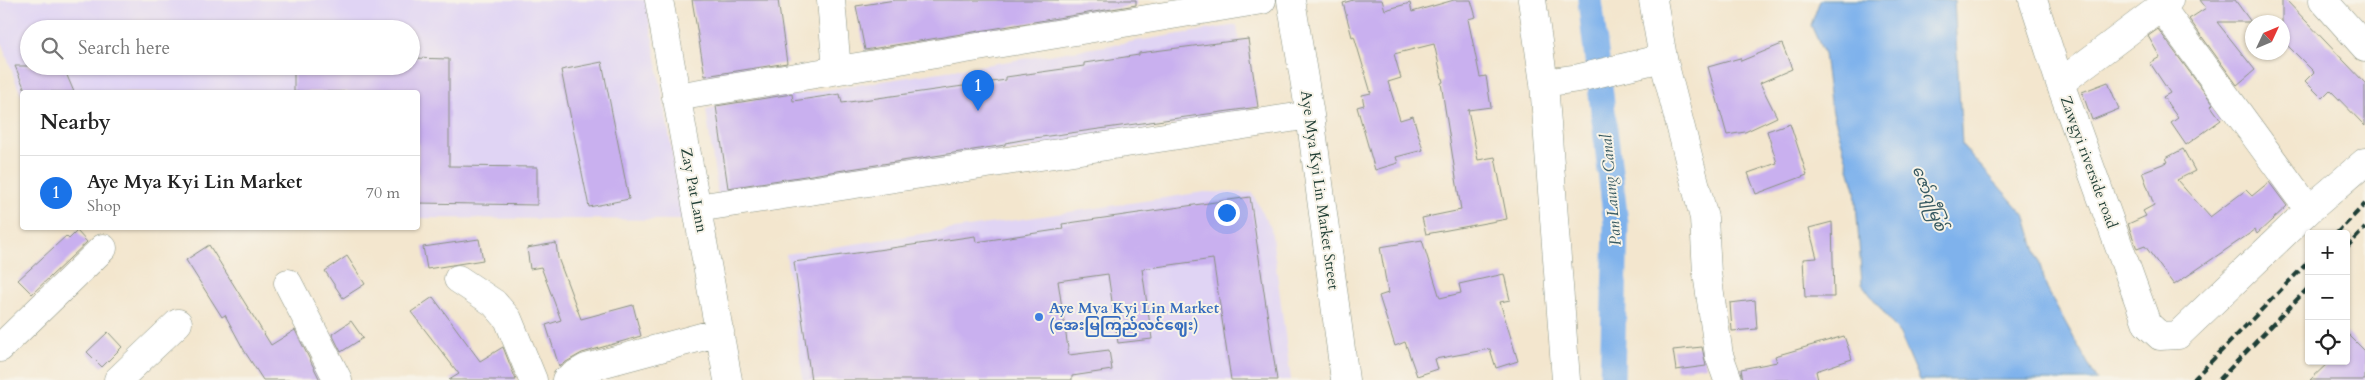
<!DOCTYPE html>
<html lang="en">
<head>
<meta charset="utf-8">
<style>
	:root { --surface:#fff; --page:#f2f2f2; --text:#222; --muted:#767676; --line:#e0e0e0; --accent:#1a73e8 }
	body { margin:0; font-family:Cardo,"Noto Sans Myanmar",serif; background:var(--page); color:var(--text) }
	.controls { position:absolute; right:15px; bottom:15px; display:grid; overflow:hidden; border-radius:5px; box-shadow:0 1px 4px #0004 }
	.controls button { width:45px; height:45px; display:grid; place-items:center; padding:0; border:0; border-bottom:1px solid var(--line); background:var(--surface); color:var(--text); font:25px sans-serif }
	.compass { position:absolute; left:2245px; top:15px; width:45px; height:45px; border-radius:50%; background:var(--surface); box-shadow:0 1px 4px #0004; rotate:46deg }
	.you { position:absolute; left:1226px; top:212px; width:18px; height:18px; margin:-12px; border:4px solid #fff; border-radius:50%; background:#1a73e8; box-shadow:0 0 0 8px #1a73e833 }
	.badge { display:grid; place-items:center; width:32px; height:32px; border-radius:50%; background:var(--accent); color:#fff; font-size:16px; font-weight:700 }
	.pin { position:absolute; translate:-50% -41px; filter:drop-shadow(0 1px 2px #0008) }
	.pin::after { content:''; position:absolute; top:26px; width:18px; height:15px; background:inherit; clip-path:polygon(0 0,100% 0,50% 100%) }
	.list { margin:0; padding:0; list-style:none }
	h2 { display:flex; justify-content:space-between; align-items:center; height:65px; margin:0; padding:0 20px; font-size:21px }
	h2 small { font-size:16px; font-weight:400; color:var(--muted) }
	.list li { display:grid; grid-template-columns:32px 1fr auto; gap:15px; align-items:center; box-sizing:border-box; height:75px; padding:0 20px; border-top:1px solid var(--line) }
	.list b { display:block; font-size:19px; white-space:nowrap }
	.list p { margin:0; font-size:16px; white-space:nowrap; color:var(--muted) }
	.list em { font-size:16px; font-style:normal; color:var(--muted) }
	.icon { flex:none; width:28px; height:28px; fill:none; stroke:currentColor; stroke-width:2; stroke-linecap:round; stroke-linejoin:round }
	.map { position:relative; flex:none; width:2365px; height:380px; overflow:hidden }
	.search { position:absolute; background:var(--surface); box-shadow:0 1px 4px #0004; left:20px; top:20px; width:400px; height:55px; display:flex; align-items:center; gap:12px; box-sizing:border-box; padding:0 18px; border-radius:28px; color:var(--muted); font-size:19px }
	.panel { position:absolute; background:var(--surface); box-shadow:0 1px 4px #0004; left:20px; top:90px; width:400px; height:140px; border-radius:5px }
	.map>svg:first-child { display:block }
</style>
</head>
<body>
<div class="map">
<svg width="2365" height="380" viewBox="0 0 2365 380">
	<rect width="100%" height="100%" fill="#f7f3e8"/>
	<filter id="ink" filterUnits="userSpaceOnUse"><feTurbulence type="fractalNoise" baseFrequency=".02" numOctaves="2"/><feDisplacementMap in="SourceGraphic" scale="10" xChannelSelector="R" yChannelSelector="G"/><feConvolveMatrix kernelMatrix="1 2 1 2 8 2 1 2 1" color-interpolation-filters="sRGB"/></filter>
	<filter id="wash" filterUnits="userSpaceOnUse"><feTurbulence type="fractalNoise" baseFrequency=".0096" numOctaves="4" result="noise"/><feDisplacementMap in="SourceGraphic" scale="20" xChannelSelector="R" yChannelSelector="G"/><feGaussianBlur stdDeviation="1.12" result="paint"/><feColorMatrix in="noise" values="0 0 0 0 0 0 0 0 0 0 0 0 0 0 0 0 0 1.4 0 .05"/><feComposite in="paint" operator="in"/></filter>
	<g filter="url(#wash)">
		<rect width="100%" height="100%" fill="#f3e6ce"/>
		<!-- built -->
		<path fill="#e0d4f4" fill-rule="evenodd" d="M0,0H646L684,220L418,218V92H22V98L0,39ZM29,29H411V66H29Z
			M1237,25L1249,113L718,197L706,109Z
			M1204,192L1252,193L1271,228L1291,380H803L786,254Z"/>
		<!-- water -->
		<path fill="#7fb2ec" stroke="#4f7890" d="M1820,0H1954L1962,145L2026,217L2047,289L2097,380H1920L1900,334L1862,284L1855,189L1830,102L1824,54L1811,25Z"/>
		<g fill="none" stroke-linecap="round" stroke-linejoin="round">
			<!-- canal -->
			<path stroke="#7fb2ec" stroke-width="25" d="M1590,0L1616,223L1612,380"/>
		</g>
		<g id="blocks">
			<!-- building -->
			<path fill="#c9b0ef" d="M692,0H778L787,63L705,76Z
				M895,0H1136V5L865,50L856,6Z
				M1353,0H1382L1385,10L1410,3L1412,12L1454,0H1471L1476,17L1468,19L1480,77L1486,76L1491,107L1468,110L1478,160L1495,157L1507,219L1426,234L1422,218L1461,210L1441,83L1443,82L1434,44L1394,54L1401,78L1388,82L1400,120L1413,116L1423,150L1396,157L1398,163L1375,170L1357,107L1364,105L1362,95L1371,93L1354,36L1352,37L1343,3Z
				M2200,0H2235L2251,22H2217L2255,70L2237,85L2189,19L2206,8Z
				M2282,0H2286L2365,83V126L2330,90L2322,98L2305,81L2314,72L2282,40Z
				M2158,29L2213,104L2211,106L2221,120L2186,145L2171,123L2178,118L2163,97L2170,93L2150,63L2160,57L2148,36Z
				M1248,39L1258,107L1027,139L1005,143V145L728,188L716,106L792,94L793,101L840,94L842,103L1006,80V77L1084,66V63L1139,55V53Z
				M1782,44L1792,69L1760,83L1777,117L1745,132L1727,135L1708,67L1740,58L1741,61Z
				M411,58L449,59V166L537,167V205L418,203V92H294V66H411Z
				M602,62L629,199L589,207L561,70Z
				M15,66H63L74,92H26Z
				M2108,82L2119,109L2092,120L2082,92Z
				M1790,123L1807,175L1756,194L1748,173L1777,163L1767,131Z
				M2183,149L2195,171L2177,180L2210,217L2246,190L2252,196L2269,182L2287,206L2257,234L2255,230L2174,285L2145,246L2137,249L2128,224L2146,216L2143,211L2154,205L2142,172L2168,162L2166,158Z
				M1250,197L1277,380H1231L1213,259L1142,269L1152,339L1118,343L1108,274L1058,281L1069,355L1109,350L1112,370L1072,376V380H811L794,262L975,236L976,242L1063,229L1062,224Z
				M1832,222L1834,297H1805L1803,259L1817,258L1809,228Z
				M77,231L87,242L32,294L18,280L66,236L69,239Z
				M479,239L483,260L427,269L423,247Z
				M1422,240L1440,298L1461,293L1459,284L1504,274L1510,300L1500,302L1518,361L1496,368L1490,349L1435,359L1438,369L1417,376L1405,342L1395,346L1379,296L1388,293L1380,247Z
				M556,243L558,258L581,319L633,305L641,336L582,353L559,366L546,325L561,320L541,267L530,269L527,248Z
				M209,245L271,345L295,330L320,380H263L245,352L225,315L222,317L186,260Z
				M347,256L365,284L343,298L325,271Z
				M433,297L480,361L503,347L516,380H449L459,374L411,312Z
				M1755,300L1757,329L1732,331L1730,303Z
				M351,321L363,338L341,352L332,334Z
				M108,332L122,347L102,367L87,352Z
				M2346,332L2365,351V380H2310L2330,361H2346Z
				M1844,336L1852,359L1816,371L1818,380H1743L1741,369L1777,362L1775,356Z
				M1702,347L1706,366L1676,370L1673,350Z"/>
		</g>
	</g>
	<g filter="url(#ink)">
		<use href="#blocks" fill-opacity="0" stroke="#899281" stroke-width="1"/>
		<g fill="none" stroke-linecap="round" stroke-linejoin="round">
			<!-- minor casing -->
			<g stroke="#899281" stroke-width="29">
				<path id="minor" d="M659,0L728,380
					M831,0L837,70
					M1291,0L1310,115L1345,380
					M1532,0L1544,83L1566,380
					M1653,0L1663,58L1704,218L1707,273L1719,355L1728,380
					M2033,0L2060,83L2147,324L2160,336L2178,335L2309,210L2365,162
					M2169,0L2161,7L2309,210
					M2323,0L2365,47
					M1544,83L1579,78L1663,58
					M2060,83L2161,7
					M676,97L1262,0
					M697,208L1310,115
					M458,279L494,303L508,319L533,380
					M288,283L338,380
					M0,348L103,248
					M118,380L178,323
					M566,380L586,368L720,332"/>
			</g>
			<!-- minor -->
			<use href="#minor" stroke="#fff" stroke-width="28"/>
			<!-- rail -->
			<path stroke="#1f3d34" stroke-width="4" stroke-dasharray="8 4" stroke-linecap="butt" d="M2336,234L2365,204
				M2346,248L2365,228
				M2193,380L2309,261
				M2219,380L2309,287"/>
		</g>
	</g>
	<!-- markers -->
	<circle fill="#3f7fe0" stroke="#f7f3e8" stroke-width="2" cx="1039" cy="317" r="5"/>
	<g text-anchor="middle" stroke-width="4" stroke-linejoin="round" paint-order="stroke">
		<!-- street labels -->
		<g font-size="15" fill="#1f3d34" stroke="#f7f3e8">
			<text transform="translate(2089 162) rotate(70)" y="5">Zawgyi riverside road</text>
			<text transform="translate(694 190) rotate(79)" y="5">Zay Pat Lann</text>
			<text transform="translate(1320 190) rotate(82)" y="5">Aye Mya Kyi Lin Market Street</text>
		</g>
		<!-- shop labels -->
		<g font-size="15" font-weight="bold" fill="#366cbe" stroke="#f7f3e8" text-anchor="start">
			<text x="1049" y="313">Aye Mya Kyi Lin Market<tspan x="1049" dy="17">(အေးမြကြည်လင်ဈေး)</tspan></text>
		</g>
		<!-- water labels -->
		<g font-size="16" font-style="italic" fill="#375a62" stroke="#f7f3e8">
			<text transform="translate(1610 190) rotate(-95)" y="6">Pan Laung Canal</text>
			<text transform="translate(1930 198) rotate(69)" y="6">ဇော်ဂျီမြစ်</text>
		</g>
	</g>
</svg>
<div class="controls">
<button>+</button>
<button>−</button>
<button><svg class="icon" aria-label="locate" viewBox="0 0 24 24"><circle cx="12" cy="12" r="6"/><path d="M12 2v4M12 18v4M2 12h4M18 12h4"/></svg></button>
</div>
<svg class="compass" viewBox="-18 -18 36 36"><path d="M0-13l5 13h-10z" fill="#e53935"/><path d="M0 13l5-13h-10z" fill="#767676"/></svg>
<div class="you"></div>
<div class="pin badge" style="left:978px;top:111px">1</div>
<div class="search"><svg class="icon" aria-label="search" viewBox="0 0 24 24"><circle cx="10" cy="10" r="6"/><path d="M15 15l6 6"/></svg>Search here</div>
<section class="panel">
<h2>Nearby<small></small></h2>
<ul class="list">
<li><span class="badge">1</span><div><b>Aye Mya Kyi Lin Market</b><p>Shop</p></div><em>70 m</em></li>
</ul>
</section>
</div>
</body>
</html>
